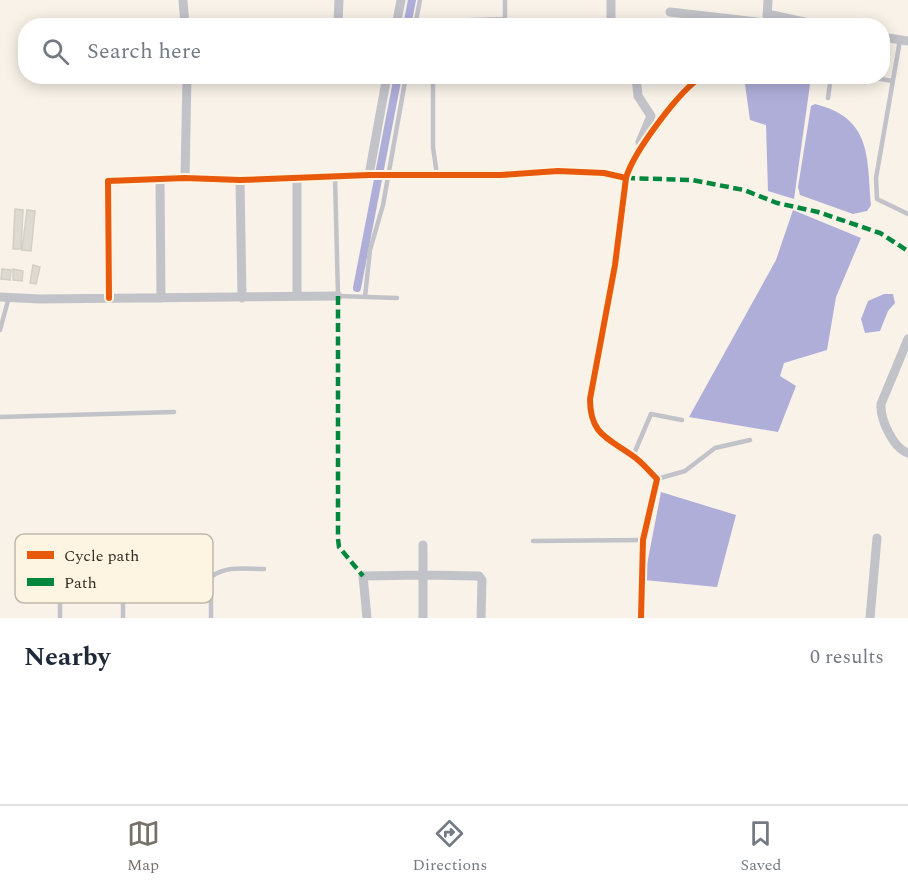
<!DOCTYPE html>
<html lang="en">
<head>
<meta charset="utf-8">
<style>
	:root { --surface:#fff; --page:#f6f6f7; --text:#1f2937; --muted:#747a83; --line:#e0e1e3; --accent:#777169 }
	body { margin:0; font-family:Spectral,serif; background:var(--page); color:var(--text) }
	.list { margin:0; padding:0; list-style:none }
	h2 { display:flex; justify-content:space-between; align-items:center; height:78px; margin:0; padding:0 24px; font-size:26px }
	h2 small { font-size:20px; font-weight:400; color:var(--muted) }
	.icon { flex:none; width:33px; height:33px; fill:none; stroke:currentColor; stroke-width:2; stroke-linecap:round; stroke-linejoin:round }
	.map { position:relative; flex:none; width:908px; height:618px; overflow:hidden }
	.search { position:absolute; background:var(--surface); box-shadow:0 3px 15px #0003; left:18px; right:18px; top:18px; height:66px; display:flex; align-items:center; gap:15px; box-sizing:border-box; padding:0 21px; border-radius:24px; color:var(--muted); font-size:22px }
	.sheet { height:186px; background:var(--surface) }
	nav { display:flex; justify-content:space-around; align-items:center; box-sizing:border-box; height:84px; border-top:2px solid var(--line); background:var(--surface); font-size:16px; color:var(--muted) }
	nav a { display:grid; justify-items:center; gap:3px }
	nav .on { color:var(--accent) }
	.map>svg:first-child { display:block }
</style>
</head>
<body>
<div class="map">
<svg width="908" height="618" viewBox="0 0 908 618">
	<rect width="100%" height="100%" fill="#f8f2e8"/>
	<!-- water -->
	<path fill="#afaed9" d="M744,77H811L794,199L768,191L766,125L750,120Z
		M815,104C872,118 867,157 871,205L867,211L853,214L800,195L798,187L811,106Z
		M793,210L861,238L836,297L827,350L784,363L780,376L796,386L778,432L689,417L776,260Z
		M884,294H893L895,303L888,311L880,331L865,333L861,319L868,301Z
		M661,492L736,515L717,587L644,580Z"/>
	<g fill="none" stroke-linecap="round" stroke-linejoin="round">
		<!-- canal -->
		<path stroke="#afaed9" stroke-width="8" d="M407,26L412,0
			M357,288L398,76"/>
	</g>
	<!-- building -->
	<path fill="#dfdad1" stroke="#d4cfc6" stroke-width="1.5" d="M15,209L23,210L21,249H13Z
		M27,210L35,211L31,251L22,250Z
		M33,265L40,267L36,284L30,283Z
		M2,269L11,270L10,280L1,279Z
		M13,269L23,271L22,281L13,280Z"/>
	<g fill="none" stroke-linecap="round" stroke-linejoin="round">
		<!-- service -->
		<path stroke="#c2c2c9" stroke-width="4.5" d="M416,22L505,19V0
			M415,26L420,0
			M900,40L876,178L877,199L908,214
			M433,76V147L437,175
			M865,76L892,81
			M828,98L831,76
			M335,177L338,296L397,298
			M365,297L370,250L383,205L406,76
			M0,330L9,297
			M0,417L174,412
			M633,456L651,414L682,420
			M657,479L685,471L715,448L750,440
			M533,541L643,540
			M123,557V618
			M107,576L179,577
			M60,618V552
			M211,618V577C226,565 246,569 264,569"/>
		<!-- minor -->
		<path stroke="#c2c2c9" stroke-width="9" d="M183,0L185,26
			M611,0V26
			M670,12L767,23
			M767,14L823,26
			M767,18L768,0
			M332,26L338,23L339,0
			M396,26L401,0
			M882,37L908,41
			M636,76L638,96L651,116L640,142
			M369,175L387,76
			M185,178L187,76
			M626,178L615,265L590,399C590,435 608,438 633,456C642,462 649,471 657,479L643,540L641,618
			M160,179L161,298
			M240,180L242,298
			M297,296V178
			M0,297L40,299L338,296
			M109,298L108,181L185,178L240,180L369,175H501L558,171L604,173L626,178C633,153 680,89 703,76
			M908,339L881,404C880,419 893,448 908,453
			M423,545V575L479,576L482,580L481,618
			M367,618L363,576L423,575V618
			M870,618L877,538"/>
		<!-- quiet -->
		<path stroke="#00873e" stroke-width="4.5" stroke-dasharray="9 4.5" stroke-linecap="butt" d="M626,178L692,180L744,190L777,203L818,212L880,233L908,251
			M338,296V539L339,547L363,576"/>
		<!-- cycleway casing -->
		<g stroke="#fef4e2" stroke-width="10">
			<path id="cycleway" d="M626,178L615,265L590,399C590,435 608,438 633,456C642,462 649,471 657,479L643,540L641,618
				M109,298L108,181L185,178L240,180L369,175H501L558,171L604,173L626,178C633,153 680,89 703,76"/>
		</g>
		<!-- cycleway -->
		<use href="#cycleway" stroke="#e8590c" stroke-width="6"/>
	</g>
	<!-- legend -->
	<rect x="15" y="534" width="198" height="69" rx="9" fill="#fef4e2" stroke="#c0b8a9" stroke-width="1.5"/>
	<rect x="27" y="551" width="27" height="8" fill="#e8590c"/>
	<rect x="27" y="578" width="27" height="8" fill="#00873e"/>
	<g font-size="16" fill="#312c24">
		<text x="64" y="561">Cycle path</text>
		<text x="64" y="588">Path</text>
	</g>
</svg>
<div class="search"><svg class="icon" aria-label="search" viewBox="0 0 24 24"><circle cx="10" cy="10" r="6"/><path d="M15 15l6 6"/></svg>Search here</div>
</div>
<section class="sheet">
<h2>Nearby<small>0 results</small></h2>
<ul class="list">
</ul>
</section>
<nav>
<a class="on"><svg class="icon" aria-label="map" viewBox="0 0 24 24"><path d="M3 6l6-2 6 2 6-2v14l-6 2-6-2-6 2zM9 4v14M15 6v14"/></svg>Map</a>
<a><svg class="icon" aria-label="directions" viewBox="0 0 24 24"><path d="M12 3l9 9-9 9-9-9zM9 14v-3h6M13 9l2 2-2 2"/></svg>Directions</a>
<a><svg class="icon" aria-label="saved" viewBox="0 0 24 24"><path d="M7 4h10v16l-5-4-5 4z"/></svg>Saved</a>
</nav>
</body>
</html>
